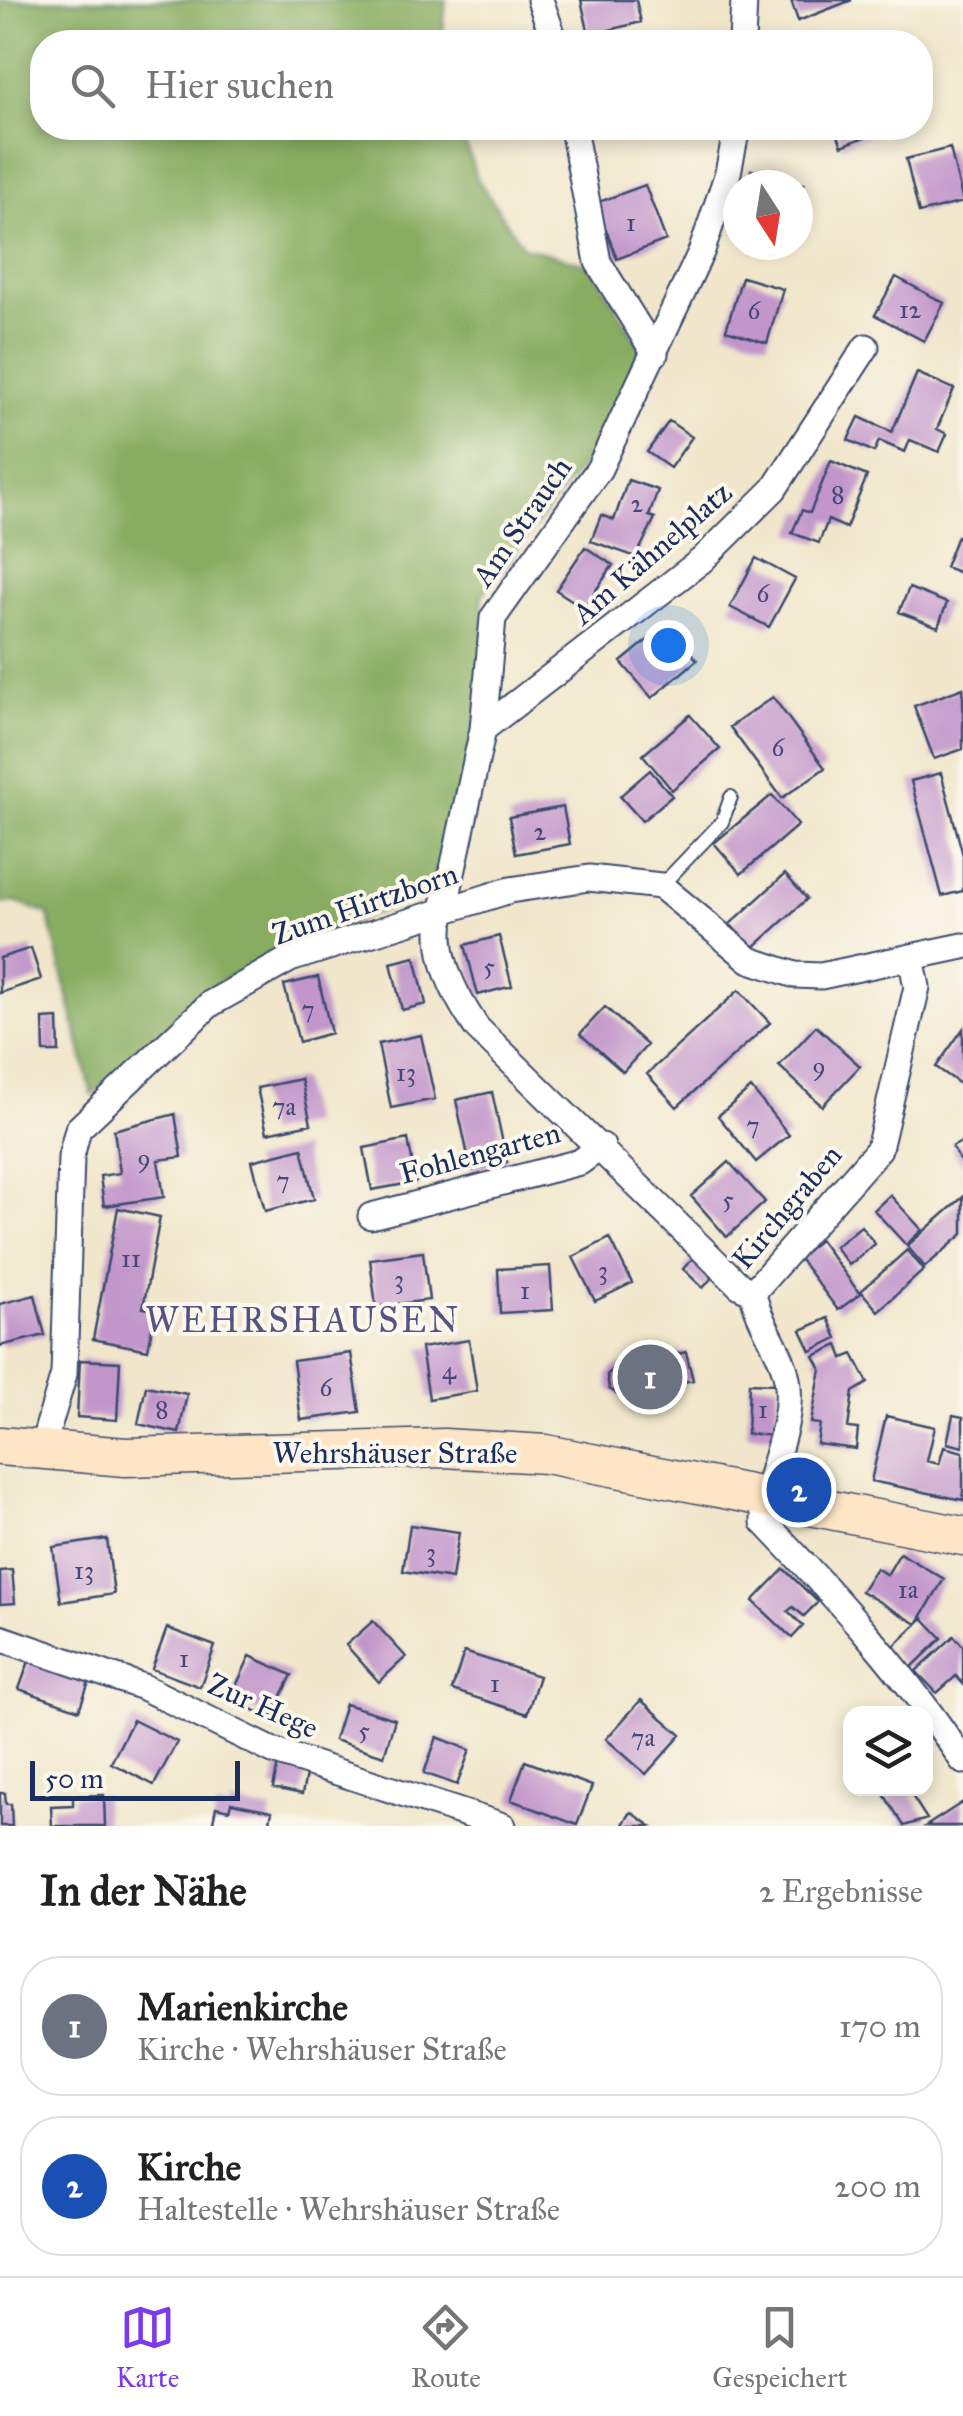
<!DOCTYPE html>
<html lang="de">
<head>
<meta charset="utf-8">
<style>
	:root { --surface:#fff; --page:#f2f2f2; --text:#222; --muted:#767676; --line:#e0e0e0; --accent:#7c3aed }
	body { margin:0; font-family:"IM FELL Great Primer",serif; background:var(--page); color:var(--text) }
	.controls { position:absolute; right:30px; bottom:30px; display:grid; overflow:hidden; border-radius:20px; box-shadow:0 5px 15px #0003 }
	.controls button { width:90px; height:90px; display:grid; place-items:center; padding:0; border:0; border-bottom:2px solid var(--line); background:var(--surface); color:var(--text); font:50px sans-serif }
	.compass { position:absolute; left:723px; top:170px; width:90px; height:90px; border-radius:50%; background:var(--surface); box-shadow:0 5px 15px #0003; rotate:168deg }
	.scale { position:absolute; left:30px; bottom:25px; width:210px; box-sizing:border-box; padding-left:10px; border:5px solid #1b2f5e; border-top:0; font-size:28px; line-height:35px; white-space:nowrap; color:#1b2f5e; -webkit-text-stroke:8px #fbf7ec; paint-order:stroke }
	.you { position:absolute; left:668px; top:645px; width:35px; height:35px; margin:-25px; border:8px solid #fff; border-radius:50%; background:#1a73e8; box-shadow:0 0 0 15px #1a73e833 }
	.badge { display:grid; place-items:center; width:65px; height:65px; border-radius:50%; background:var(--accent); color:#fff; font-size:32px; font-weight:700 }
	.pin { position:absolute; translate:-50% -50%; border:5px solid #fff; box-shadow:0 2px 10px #0006 }
	.list { margin:0; padding:0; list-style:none }
	h2 { display:flex; justify-content:space-between; align-items:center; height:130px; margin:0; padding:0 40px; font-size:42px }
	h2 small { font-size:32px; font-weight:400; color:var(--muted) }
	.list li { display:grid; grid-template-columns:65px 1fr auto; gap:30px; align-items:center; box-sizing:border-box; height:140px; margin:0 20px 20px; padding:0 20px; border:2px solid var(--line); border-radius:40px }
	.list b { display:block; font-size:38px; white-space:nowrap }
	.list p { margin:0; font-size:32px; white-space:nowrap; color:var(--muted) }
	.list em { font-size:32px; font-style:normal; color:var(--muted) }
	.icon { flex:none; width:55px; height:55px; fill:none; stroke:currentColor; stroke-width:2; stroke-linecap:round; stroke-linejoin:round }
	.map { position:relative; flex:none; width:963px; height:1826px; overflow:hidden }
	.search { position:absolute; background:var(--surface); box-shadow:0 5px 15px #0003; left:30px; right:30px; top:30px; height:110px; display:flex; align-items:center; gap:25px; box-sizing:border-box; padding:0 35px; border-radius:40px; color:var(--muted); font-size:38px }
	.sheet { height:450px; background:var(--surface) }
	nav { display:flex; justify-content:space-around; align-items:center; box-sizing:border-box; height:140px; border-top:2px solid var(--line); background:var(--surface); font-size:28px; color:var(--muted) }
	nav a { display:grid; justify-items:center; gap:5px }
	nav .on { color:var(--accent) }
	.map>svg:first-child { display:block }
</style>
</head>
<body>
<div class="map">
<svg width="963" height="1826" viewBox="0 0 963 1826">
	<rect width="100%" height="100%" fill="#fbf7ec"/>
	<filter id="ink" filterUnits="userSpaceOnUse"><feTurbulence type="fractalNoise" baseFrequency=".01" numOctaves="2"/><feDisplacementMap in="SourceGraphic" scale="20" xChannelSelector="R" yChannelSelector="G"/><feConvolveMatrix kernelMatrix="1 2 1 2 8 2 1 2 1" color-interpolation-filters="sRGB"/></filter>
	<filter id="wash" filterUnits="userSpaceOnUse"><feTurbulence type="fractalNoise" baseFrequency=".0048" numOctaves="4" result="noise"/><feDisplacementMap in="SourceGraphic" scale="40" xChannelSelector="R" yChannelSelector="G"/><feGaussianBlur stdDeviation="2.25" result="paint"/><feColorMatrix in="noise" values="0 0 0 0 0 0 0 0 0 0 0 0 0 0 0 0 0 1.4 0 .05"/><feComposite in="paint" operator="in"/></filter>
	<g filter="url(#wash)">
		<rect width="100%" height="100%" fill="#f1e6cb"/>
		<!-- forest -->
		<path fill="#88ad62" stroke="#526e60" stroke-width="2.5" d="M0,0H446L442,42H42V128H461L476,177L523,247L591,265L642,350L589,456L482,595L486,713L436,889L297,944L224,979L92,1095L48,914L15,902L0,904Z"/>
		<g id="blocks">
			<!-- building -->
			<path fill="#c296cb" d="M581,0H636L641,22L589,35Z
				M791,0H852L798,21Z
				M496,128H534V129L498,137Z
				M835,128H888L842,146Z
				M950,148L963,202L919,213L906,159Z
				M751,170L803,184L802,185H747Z
				M645,185L666,240L617,259L596,203Z
				M742,277L783,289L767,343L726,330Z
				M896,277L944,303L924,341L875,315Z
				M917,373L954,389L937,429L947,434L939,452L910,440L905,452L879,441L874,452L848,440L859,417L892,432Z
				M669,421L692,437L670,468L647,452Z
				M831,461L867,476L846,528L828,520L819,543L792,533L802,510L810,513Z
				M628,480L658,490L649,516L655,518L636,557L591,541L601,515L614,520Z
				M957,536L963,539V574L945,567Z
				M585,547L613,565L584,608L556,590Z
				M756,558L795,579L769,627L730,607Z
				M909,588L947,603L938,627L899,612Z
				M667,624L697,660L652,698L621,662Z
				M963,688V749L934,759L914,706Z
				M773,697L825,768L782,798L730,727Z
				M690,715L720,749L672,790L643,755Z
				M650,770L672,796L642,821L620,796Z
				M941,773L963,855V891L942,896L911,781Z
				M772,795L798,825L741,874L714,843Z
				M563,807L570,844L516,854L509,817Z
				M785,874L807,899L752,949L730,924Z
				M499,936L512,986L478,995L465,945Z
				M31,948L41,979L0,993V958Z
				M415,957L426,1004L402,1010L391,963Z
				M318,977L331,1033L299,1042L284,985Z
				M739,990L770,1023L677,1107L647,1074Z
				M605,1007L647,1045L623,1072L580,1034Z
				M58,1018L59,1052H44L43,1019Z
				M816,1026L860,1066L822,1106L779,1066Z
				M963,1029V1086L936,1067Z
				M421,1035L435,1099L391,1108L378,1044Z
				M301,1079L311,1124L267,1133L257,1088Z
				M751,1088L789,1135L756,1162L718,1116Z
				M492,1092L507,1162L471,1170L456,1100Z
				M175,1114L182,1157L158,1160L164,1197L104,1206L100,1176L120,1173L114,1130Z
				M408,1139L416,1182L372,1190L364,1148Z
				M963,1141V1166L952,1147Z
				M302,1148L314,1199L265,1211L252,1161Z
				M729,1162L765,1202L727,1237L691,1196Z
				M890,1195L922,1230L906,1245L874,1210Z
				M963,1197V1234L925,1267L907,1246Z
				M118,1208L160,1217L143,1308L155,1310L148,1350L93,1339Z
				M861,1226L875,1244L849,1265L835,1247Z
				M610,1238L632,1283L595,1301L573,1257Z
				M820,1240L860,1294L838,1310L798,1257Z
				M907,1250L924,1270L878,1311L861,1291Z
				M423,1252L429,1300L376,1307L370,1259Z
				M694,1257L714,1275L703,1288L683,1269Z
				M550,1266L553,1310L500,1313L498,1269Z
				M35,1295L45,1335L0,1346V1304Z
				M828,1318L837,1338L811,1351L801,1330Z
				M469,1340L477,1391L429,1399L421,1348Z
				M838,1345L843,1358L853,1354L868,1383L853,1392L848,1428L858,1429L856,1449L817,1444L820,1424L811,1423L821,1369L814,1356Z
				M686,1352L693,1380L665,1386L664,1396L657,1398L652,1389L620,1395L609,1389L607,1375L615,1367Z
				M351,1353L360,1412L301,1420L293,1361Z
				M80,1360L120,1362L117,1420L77,1417Z
				M749,1383L778,1384L776,1436L747,1434Z
				M146,1386L187,1394L179,1433L138,1424Z
				M953,1415L963,1417V1447L947,1443Z
				M886,1416L935,1427L927,1461L939,1464L944,1447L963,1452V1500L871,1481Z
				M410,1525L459,1532L452,1579L403,1571Z
				M107,1539L114,1594L61,1602L53,1547Z
				M900,1553L944,1579L917,1624L861,1591L876,1568L887,1575Z
				M784,1569L818,1602L804,1616L793,1607L788,1611L803,1626L792,1638L753,1601Z
				M12,1570L15,1603L0,1604V1571Z
				M923,1618L942,1638L909,1670L890,1650Z
				M373,1621L406,1657L379,1682L346,1645Z
				M167,1628L215,1646L200,1687L152,1669Z
				M954,1636L963,1646V1684L956,1676L937,1693L916,1671Z
				M464,1652L539,1676L527,1714L452,1690Z
				M250,1656L292,1675L271,1718L230,1699Z
				M29,1661L89,1682L79,1710L19,1689Z
				M641,1700L681,1735L646,1774L606,1739Z
				M345,1704L395,1719L384,1756L334,1740Z
				M133,1720L177,1742L154,1785L111,1763Z
				M437,1737L470,1750L457,1785L424,1773Z
				M525,1761L592,1786L577,1825L511,1800Z
				M278,1764L307,1770L302,1794L273,1788Z
				M880,1788H907L927,1819L904,1826Z
				M0,1793H5L6,1804H11L12,1826H0Z
				M104,1795L105,1826H52L51,1806L73,1805V1796Z
				M963,1802V1826H926Z
				M231,1803L272,1811L269,1826H212L216,1807L229,1810Z
				M631,1812L651,1826H622Z"/>
		</g>
	</g>
	<g filter="url(#ink)">
		<use href="#blocks" fill-opacity="0" stroke="#3b4a6e" stroke-width="2.5"/>
		<g fill="none" stroke-linecap="round" stroke-linejoin="round">
			<!-- lane casing -->
			<g stroke="#3b4a6e" stroke-width="16">
				<path id="lane" d="M661,886L722,822L731,797"/>
			</g>
			<!-- street casing -->
			<g stroke="#3b4a6e" stroke-width="29">
				<path id="street" d="M540,0L555,42
					M742,42L744,0
					M573,128L598,262L655,354
					M737,128L728,173L702,250L599,469L493,618L483,729L448,892C428,941 448,986 477,1028L740,1286L753,1292
					M483,729L702,560L774,489L866,347
					M911,957L917,987L879,1149L753,1292C758,1325 785,1352 788,1386C792,1434 763,1476 764,1522C836,1597 906,1674 963,1761
					M371,1216L580,1162L602,1146
					M41,1452L64,1374L71,1157L78,1129L210,1004L290,959L510,890L589,878L661,886L750,960L795,975L821,976L963,946
					M0,1638L143,1687L273,1751L503,1826"/>
			</g>
			<!-- secondary casing -->
			<g stroke="#3b4a6e" stroke-width="41">
				<path id="secondary" d="M0,1446L125,1457L444,1448L546,1454L963,1536"/>
			</g>
			<!-- lane -->
			<use href="#lane" stroke="#fff" stroke-width="12"/>
			<!-- street -->
			<use href="#street" stroke="#fff" stroke-width="25"/>
			<!-- secondary -->
			<use href="#secondary" stroke="#fee5c5" stroke-width="38"/>
		</g>
	</g>
	<g text-anchor="middle" stroke-width="8" stroke-linejoin="round" paint-order="stroke">
		<!-- number labels -->
		<g font-size="25" fill="#454979">
			<text x="631" y="231">1</text>
			<text x="910" y="318">12</text>
			<text x="754" y="319">6</text>
			<text x="838" y="503">8</text>
			<text x="637" y="512">2</text>
			<text x="763" y="602">6</text>
			<text x="778" y="756">6</text>
			<text x="540" y="840">2</text>
			<text x="489" y="975">5</text>
			<text x="308" y="1018">7</text>
			<text x="819" y="1075">9</text>
			<text x="406" y="1081">13</text>
			<text x="284" y="1115">7a</text>
			<text x="753" y="1134">7</text>
			<text x="144" y="1167">9</text>
			<text x="283" y="1189">7</text>
			<text x="728" y="1208">5</text>
			<text x="131" y="1267">11</text>
			<text x="603" y="1279">3</text>
			<text x="399" y="1288">3</text>
			<text x="525" y="1299">1</text>
			<text x="449" y="1379">4</text>
			<text x="326" y="1396">6</text>
			<text x="162" y="1418">8</text>
			<text x="763" y="1418">1</text>
			<text x="431" y="1561">3</text>
			<text x="84" y="1579">13</text>
			<text x="908" y="1598">1a</text>
			<text x="184" y="1667">1</text>
			<text x="495" y="1692">1</text>
			<text x="364" y="1739">5</text>
			<text x="643" y="1746">7a</text>
		</g>
		<!-- street labels -->
		<g font-size="30" fill="#1b2f5e" stroke="#fbf7ec">
			<text transform="translate(522 522) rotate(-55)" y="10">Am Strauch</text>
			<text transform="translate(652 553) rotate(-41)" y="10">Am Kähnelplatz</text>
			<text transform="translate(365 904) rotate(-19)" y="10">Zum Hirtzborn</text>
			<text transform="translate(480 1153) rotate(-15)" y="10">Fohlengarten</text>
			<text transform="translate(787 1207) rotate(-50)" y="10">Kirchgraben</text>
			<text x="395" y="1463">Wehrshäuser Straße</text>
			<text transform="translate(263 1706) rotate(24)" y="10">Zur Hege</text>
		</g>
		<!-- quarter labels -->
		<g font-size="35" letter-spacing="2.5" fill="#555384" stroke="#fbf7ec">
			<text x="303" y="1332">WEHRSHAUSEN</text>
		</g>
	</g>
</svg>
<div class="controls">
<button><svg class="icon" aria-label="layers" viewBox="0 0 24 24"><path d="M12 4l9 5-9 5-9-5zM3 14l9 5 9-5"/></svg></button>
</div>
<svg class="compass" viewBox="-18 -18 36 36"><path d="M0-13l5 13h-10z" fill="#e53935"/><path d="M0 13l5-13h-10z" fill="#767676"/></svg>
<div class="scale">50 m</div>
<div class="you"></div>
<div class="pin badge" style="left:650px;top:1377px;background:#6b7280">1</div>
<div class="pin badge" style="left:799px;top:1490px;background:#1a4fb4">2</div>
<div class="search"><svg class="icon" aria-label="search" viewBox="0 0 24 24"><circle cx="10" cy="10" r="6"/><path d="M15 15l6 6"/></svg>Hier suchen</div>
</div>
<section class="sheet">
<h2>In der Nähe<small>2 Ergebnisse</small></h2>
<ul class="list">
<li><span class="badge" style="background:#6b7280">1</span><div><b>Marienkirche</b><p>Kirche · Wehrshäuser Straße</p></div><em>170 m</em></li>
<li><span class="badge" style="background:#1a4fb4">2</span><div><b>Kirche</b><p>Haltestelle · Wehrshäuser Straße</p></div><em>200 m</em></li>
</ul>
</section>
<nav>
<a class="on"><svg class="icon" aria-label="map" viewBox="0 0 24 24"><path d="M3 6l6-2 6 2 6-2v14l-6 2-6-2-6 2zM9 4v14M15 6v14"/></svg>Karte</a>
<a><svg class="icon" aria-label="directions" viewBox="0 0 24 24"><path d="M12 3l9 9-9 9-9-9zM9 14v-3h6M13 9l2 2-2 2"/></svg>Route</a>
<a><svg class="icon" aria-label="saved" viewBox="0 0 24 24"><path d="M7 4h10v16l-5-4-5 4z"/></svg>Gespeichert</a>
</nav>
</body>
</html>
